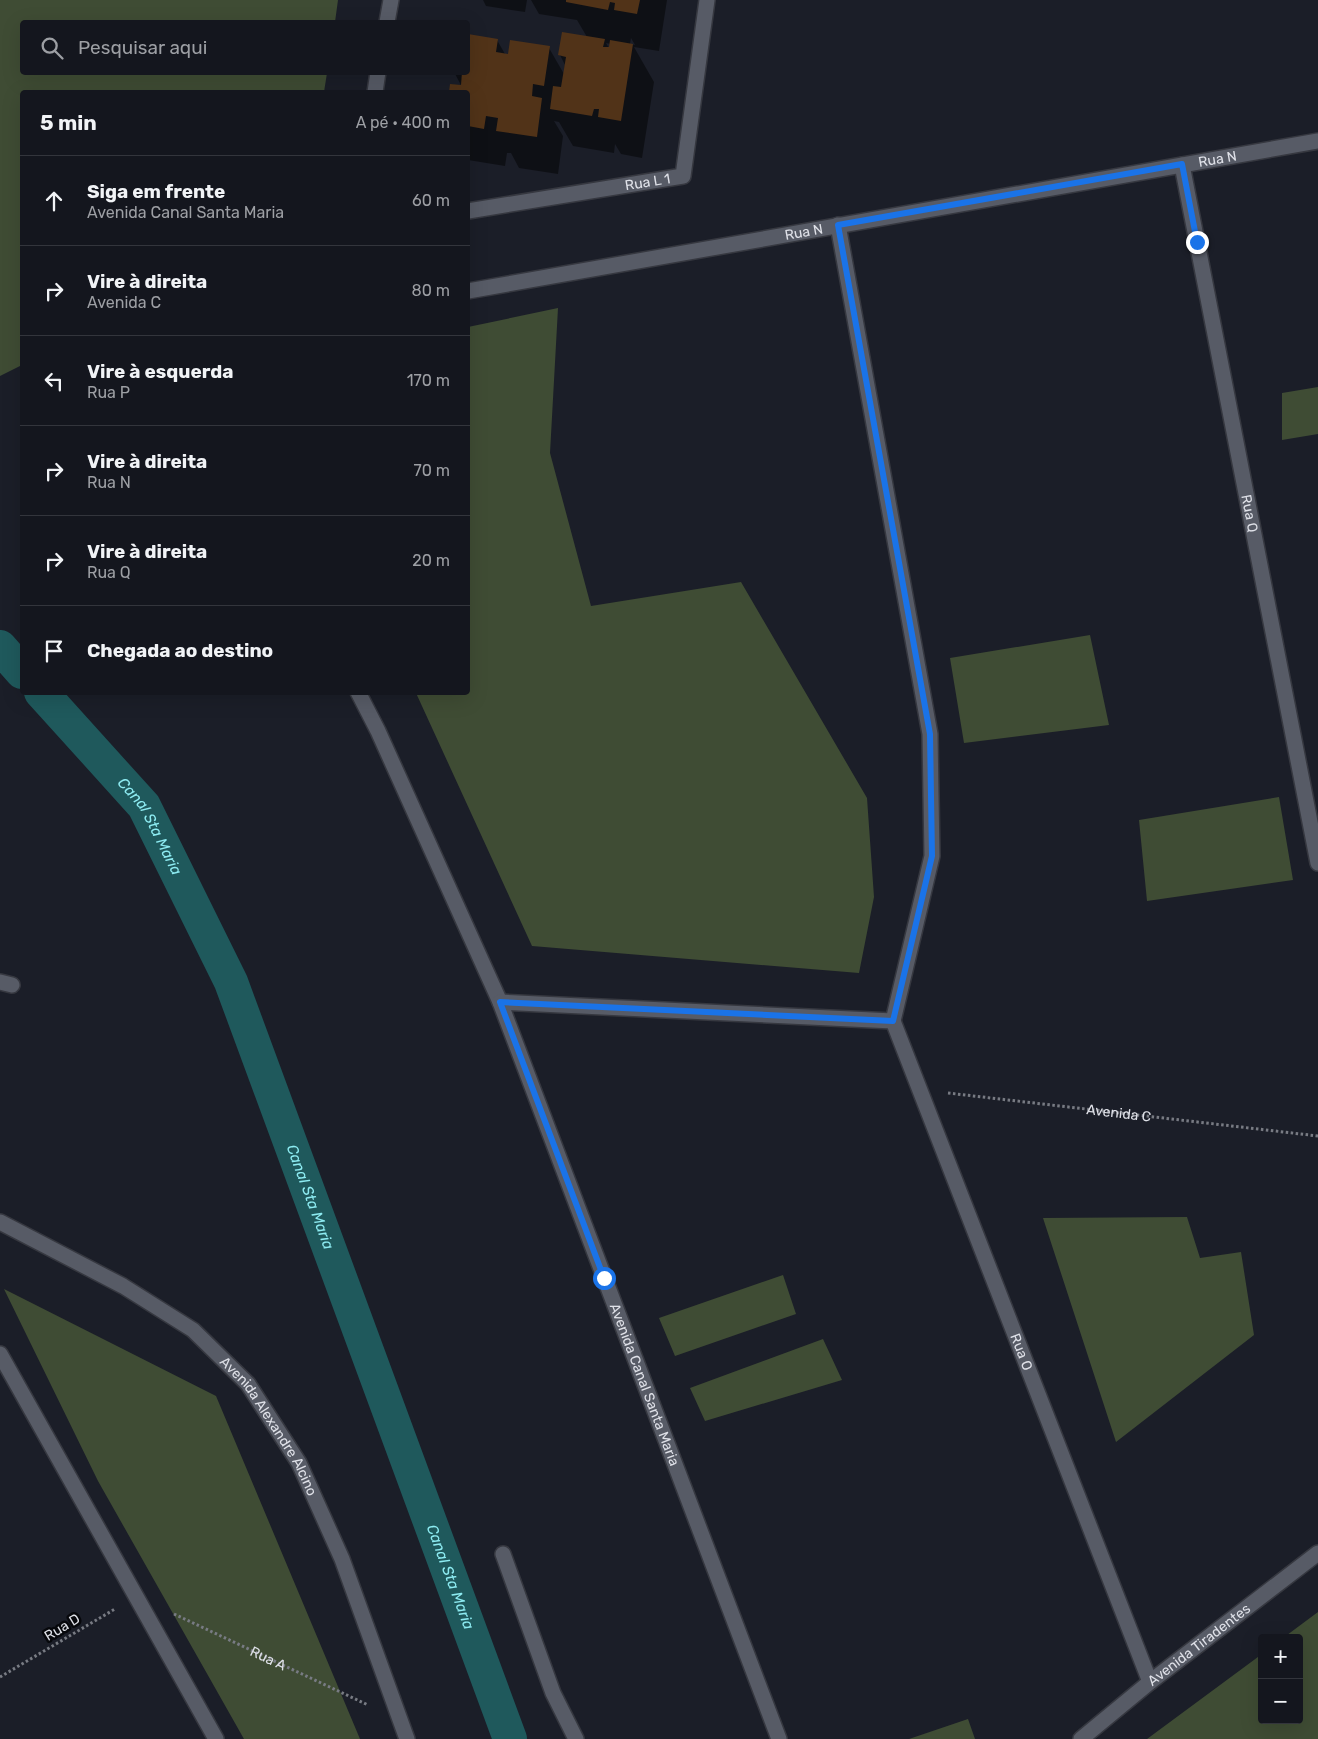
<!DOCTYPE html>
<html lang="pt">
<head>
<meta charset="utf-8">
<style>
	:root { --surface:#14161e; --page:#21232b; --text:#f1f3f6; --muted:#9d9fa4; --line:#33353c }
	body { margin:0; font-family:Rubik,sans-serif; background:var(--page); color:var(--text) }
	.controls { position:absolute; right:15px; bottom:15px; display:grid; overflow:hidden; border-radius:5px; box-shadow:0 5px 20px #0002 }
	.controls button { width:45px; height:45px; display:grid; place-items:center; padding:0; border:0; border-bottom:1px solid var(--line); background:var(--surface); color:var(--text); font:25px sans-serif }
	.stop { position:absolute; width:15px; height:15px; margin:-11px; border:4px solid #1a73e8; border-radius:50%; background:#fff }
	.stop.end { background:#1a73e8; border-color:#fff; box-shadow:0 1px 5px #0008 }
	.list { margin:0; padding:0; list-style:none }
	h2 { display:flex; justify-content:space-between; align-items:center; height:65px; margin:0; padding:0 20px; font-size:21px }
	h2 small { font-size:16px; font-weight:400; color:var(--muted) }
	.list li { display:grid; grid-template-columns:32px 1fr auto; gap:15px; align-items:center; box-sizing:border-box; height:90px; padding:0 20px; border-top:1px solid var(--line) }
	.list b { display:block; font-size:19px; white-space:nowrap }
	.list p { margin:0; font-size:16px; white-space:nowrap; color:var(--muted) }
	.list em { font-size:16px; font-style:normal; color:var(--muted) }
	.icon { flex:none; width:28px; height:28px; fill:none; stroke:currentColor; stroke-width:2; stroke-linecap:round; stroke-linejoin:round }
	.map { position:relative; flex:none; width:1318px; height:1739px; overflow:hidden }
	.search { position:absolute; background:var(--surface); box-shadow:0 5px 20px #0002; left:20px; top:20px; width:450px; height:55px; display:flex; align-items:center; gap:12px; box-sizing:border-box; padding:0 18px; border-radius:5px; color:var(--muted); font-size:19px }
	.panel { position:absolute; background:var(--surface); box-shadow:0 5px 20px #0002; left:20px; top:90px; width:450px; height:605px; border-radius:5px }
	.map>svg:first-child { display:block }
</style>
</head>
<body>
<div class="map">
<svg width="1318" height="1739" viewBox="0 0 1318 1739">
	<rect width="100%" height="100%" fill="#1b1e28"/>
	<!-- green -->
	<path fill="#3f4c34" d="M0,0H338L335,22H22V72L327,73L324,92H22V365L0,376Z
		M558,308L550,453L591,606L741,582L867,798L874,897L859,973L532,946L416,693L468,692V327Z
		M1318,387V434L1282,440V393Z
		M1090,635L1109,725L964,743L950,658Z
		M1279,797L1293,880L1147,901L1139,820Z
		M1187,1217L1200,1258L1241,1252L1254,1335L1116,1442L1043,1218Z
		M783,1275L796,1314L675,1356L659,1318Z
		M4,1289L216,1396L360,1739H244L98,1481Z
		M823,1339L842,1380L705,1421L690,1388Z
		M1318,1612V1739H1147L1262,1654V1720H1299V1638H1283Z
		M968,1719L975,1739H909Z"/>
	<!-- shadow -->
	<path fill="#0007" fill-rule="evenodd" d="M483,0H527L525,12L486,6Z
		M531,0H667L659,51L634,47L654,82L642,158L621,154L615,144L614,153L573,146L559,122L554,121L563,136L558,174L519,168L511,153H507L505,166L468,160V92H450L451,85L462,87L454,72H468V35L497,40L505,54L509,55L549,48L564,74L565,65L560,55L587,37L577,20L539,14ZM631,38L635,45L630,44ZM606,43L611,44L610,50Z"/>
	<g fill="none" stroke-linecap="round" stroke-linejoin="round">
		<!-- canal -->
		<g stroke="#1f595c" stroke-width="34">
			<path d="M0,647L22,672"/>
			<path id="s1" d="M41,692L144,806L231,982L510,1739"/>
		</g>
	</g>
	<!-- building -->
	<path fill="#513318" d="M566,0H640L637,14L614,10L615,3L610,2L608,10L566,2Z
		M562,32L605,39L603,47H609L610,40L633,44L621,121L598,117L599,109H594L592,116L550,109L553,86L561,87L566,57L558,55Z
		M468,34L498,39L496,52L508,54L510,40L550,46L544,86L533,84L532,96L542,98L537,137L496,131L498,118L486,116L484,129L468,126V92H449L450,84L461,85L462,72H468Z"/>
	<g fill="none" stroke-linecap="round" stroke-linejoin="round">
		<!-- minor casing -->
		<g stroke="#363840" stroke-width="18">
			<g id="minor">
				<path d="M387,22L391,0"/>
				<path d="M375,92L378,72"/>
				<path id="s4" d="M1182,165L1318,863"/>
				<path id="s5" d="M468,211L683,176L707,0"/>
				<path d="M838,225L930,734L932,856L893,1021"/>
				<path id="s6" d="M468,291L1318,141"/>
				<path id="s7" d="M358,692L378,731L500,1002L779,1739"/>
				<path d="M0,982L12,985"/>
				<path d="M500,1002L893,1021"/>
				<path id="s8" d="M893,1021L1150,1682"/>
				<path id="s9" d="M0,1222L123,1286L193,1330L248,1384L299,1463L342,1559L407,1739"/>
				<path d="M0,1354L216,1739"/>
				<path d="M503,1554L553,1693L576,1739"/>
			</g>
		</g>
		<!-- tertiary casing -->
		<g stroke="#363840" stroke-width="18">
			<g id="tertiary">
				<path id="s10" d="M1081,1739L1150,1682L1318,1553"/>
			</g>
		</g>
		<!-- path -->
		<g stroke="#787b83" stroke-width="3" stroke-dasharray="2.5 2.5" stroke-linecap="butt">
			<path id="s2" d="M948,1093L1318,1136"/>
			<path id="s3" d="M174,1614L368,1705"/>
			<path d="M0,1677L115,1609"/>
		</g>
		<!-- minor -->
		<use href="#minor" stroke="#575b66" stroke-width="15"/>
		<!-- tertiary -->
		<use href="#tertiary" stroke="#575b66" stroke-width="15"/>
	</g>
	<g fill="none" stroke-linecap="round" stroke-linejoin="round">
		<!-- route -->
		<path stroke="#1a73e8" stroke-width="6" d="M604,1278L500,1002L893,1021L932,856L930,734L838,225L1182,164L1197,242"/>
	</g>
	<g text-anchor="middle" stroke-width="5" stroke-linejoin="round" paint-order="stroke">
		<!-- street labels -->
		<g font-size="14" fill="#dfe1e8" stroke="#07080c">
			<text dy="5" stroke="none"><textPath href="#s6" startOffset="761">Rua N</textPath></text>
			<text dy="5" stroke="none"><textPath href="#s5" startOffset="182">Rua L 1</textPath></text>
			<text dy="5" stroke="none"><textPath href="#s6" startOffset="341">Rua N</textPath></text>
			<text dy="5" stroke="none"><textPath href="#s4" startOffset="355">Rua Q</textPath></text>
			<text dy="5" stroke="none"><textPath href="#s2" startOffset="172">Avenida C</textPath></text>
			<text dy="5" stroke="none"><textPath href="#s8" startOffset="355">Rua O</textPath></text>
			<text dy="5" stroke="none"><textPath href="#s7" startOffset="750">Avenida Canal Santa Maria</textPath></text>
			<text dy="5" stroke="none"><textPath href="#s9" startOffset="345">Avenida Alexandre Alcino</textPath></text>
			<text transform="translate(62 1627) rotate(-31)" y="5">Rua D</text>
			<text dy="5" stroke="none"><textPath href="#s10" startOffset="151">Avenida Tiradentes</textPath></text>
			<text dy="5" stroke="none"><textPath href="#s3" startOffset="104">Rua A</textPath></text>
		</g>
		<!-- water labels -->
		<g font-size="15" font-style="italic" fill="#8debf1" stroke="#07080c">
			<text dy="5" stroke="none"><textPath href="#s1" startOffset="174">Canal Sta Maria</textPath></text>
			<text dy="5" stroke="none"><textPath href="#s1" startOffset="579">Canal Sta Maria</textPath></text>
			<text dy="5" stroke="none"><textPath href="#s1" startOffset="984">Canal Sta Maria</textPath></text>
		</g>
	</g>
</svg>
<div class="controls">
<button>+</button>
<button>−</button>
</div>
<div class="stop" style="left:604px;top:1278px"></div>
<div class="stop end" style="left:1197px;top:242px"></div>
<div class="search"><svg class="icon" aria-label="search" viewBox="0 0 24 24"><circle cx="10" cy="10" r="6"/><path d="M15 15l6 6"/></svg>Pesquisar aqui</div>
<section class="panel">
<h2>5 min<small>A pé · 400 m</small></h2>
<ul class="list">
<li><svg class="icon" aria-label="ahead" viewBox="0 0 24 24"><path d="M12 20V5M6 11l6-6 6 6"/></svg><div><b>Siga em frente</b><p>Avenida Canal Santa Maria</p></div><em>60 m</em></li>
<li><svg class="icon" aria-label="right" viewBox="0 0 24 24"><path d="M7 20v-9h11M14 6l5 5-5 5"/></svg><div><b>Vire à direita</b><p>Avenida C</p></div><em>80 m</em></li>
<li><svg class="icon" aria-label="left" viewBox="0 0 24 24"><path d="M17 20v-9H6M10 6l-5 5 5 5"/></svg><div><b>Vire à esquerda</b><p>Rua P</p></div><em>170 m</em></li>
<li><svg class="icon" aria-label="right" viewBox="0 0 24 24"><path d="M7 20v-9h11M14 6l5 5-5 5"/></svg><div><b>Vire à direita</b><p>Rua N</p></div><em>70 m</em></li>
<li><svg class="icon" aria-label="right" viewBox="0 0 24 24"><path d="M7 20v-9h11M14 6l5 5-5 5"/></svg><div><b>Vire à direita</b><p>Rua Q</p></div><em>20 m</em></li>
<li><svg class="icon" aria-label="arrive" viewBox="0 0 24 24"><path d="M6 21V4h12l-3 4 3 4H6"/></svg><div><b>Chegada ao destino</b></div></li>
</ul>
</section>
</div>
</body>
</html>
